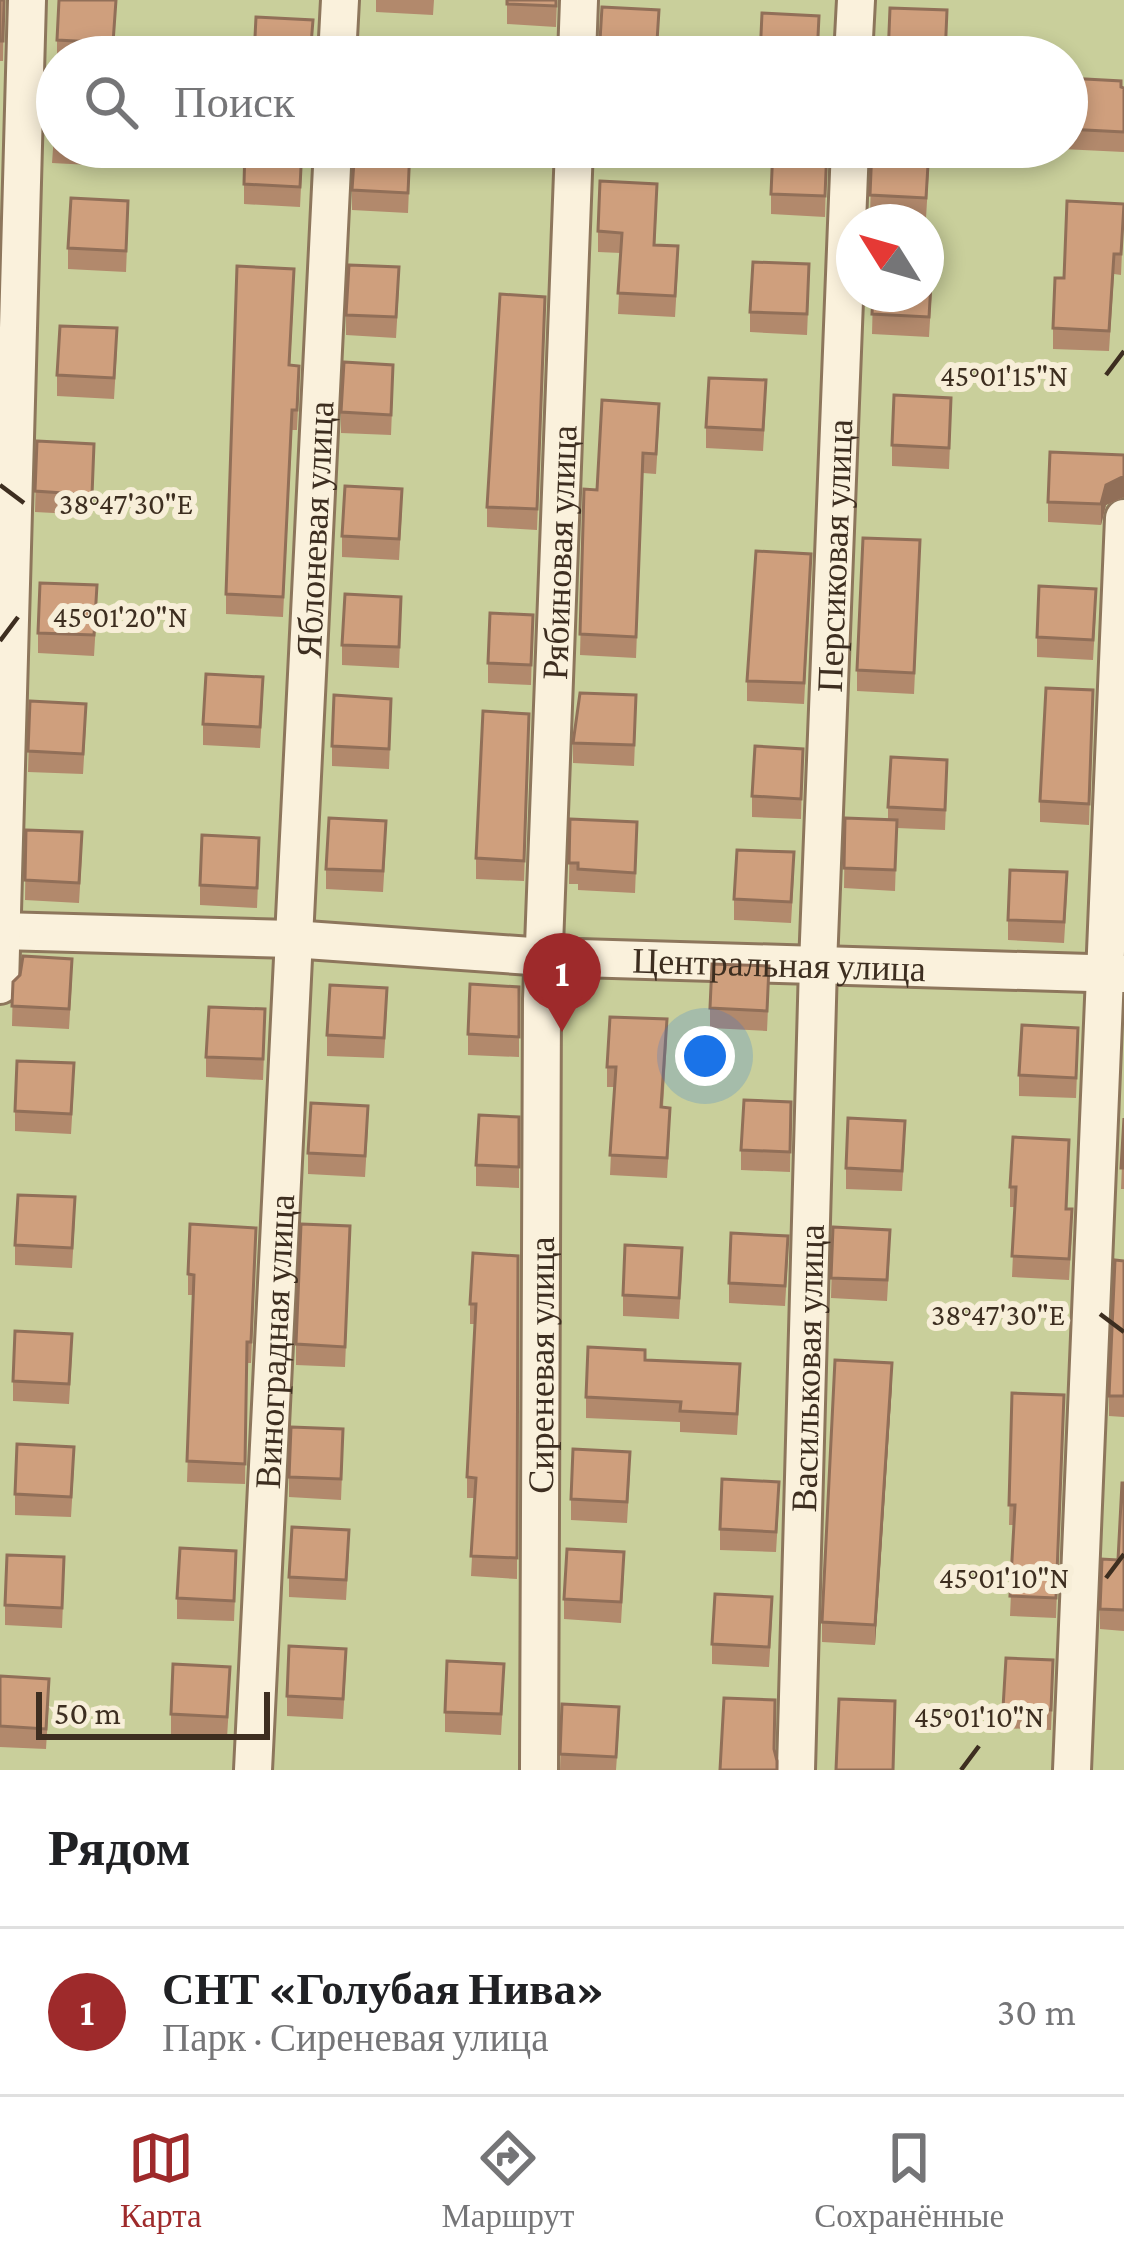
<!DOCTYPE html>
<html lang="ru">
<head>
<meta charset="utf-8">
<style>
	:root { --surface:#fff; --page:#f2f2f2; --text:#202124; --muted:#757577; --line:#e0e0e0; --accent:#9e2a2b }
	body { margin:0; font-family:"Crimson Pro",serif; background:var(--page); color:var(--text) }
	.compass { position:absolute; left:836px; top:204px; width:108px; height:108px; border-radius:50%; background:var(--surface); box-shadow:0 6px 18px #0003; rotate:307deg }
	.scale { position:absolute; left:36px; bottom:30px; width:234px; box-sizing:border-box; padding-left:12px; border:6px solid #3d2e20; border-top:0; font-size:33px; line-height:42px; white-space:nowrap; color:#3d2e20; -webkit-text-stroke:9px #f7eed8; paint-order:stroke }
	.you { position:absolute; left:705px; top:1056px; width:42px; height:42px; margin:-30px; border:9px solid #fff; border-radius:50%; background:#1a73e8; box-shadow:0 0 0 18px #1a73e833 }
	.badge { display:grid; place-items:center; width:78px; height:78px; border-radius:50%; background:var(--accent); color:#fff; font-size:39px; font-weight:700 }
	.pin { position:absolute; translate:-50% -99px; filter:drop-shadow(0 3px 6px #0008) }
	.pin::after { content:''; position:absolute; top:63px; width:42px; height:36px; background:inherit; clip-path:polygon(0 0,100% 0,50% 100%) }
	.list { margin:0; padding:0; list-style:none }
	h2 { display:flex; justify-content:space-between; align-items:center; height:156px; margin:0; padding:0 48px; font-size:51px }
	h2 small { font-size:39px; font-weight:400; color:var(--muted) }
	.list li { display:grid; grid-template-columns:78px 1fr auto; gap:36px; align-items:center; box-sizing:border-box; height:168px; padding:0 48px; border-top:3px solid var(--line) }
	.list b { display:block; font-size:45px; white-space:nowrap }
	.list p { margin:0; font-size:39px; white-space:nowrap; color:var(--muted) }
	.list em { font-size:39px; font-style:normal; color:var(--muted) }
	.icon { flex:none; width:66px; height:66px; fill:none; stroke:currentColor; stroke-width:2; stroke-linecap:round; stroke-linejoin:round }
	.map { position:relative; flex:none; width:1124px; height:1770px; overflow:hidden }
	.search { position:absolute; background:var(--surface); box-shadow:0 6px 18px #0003; left:36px; right:36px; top:36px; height:132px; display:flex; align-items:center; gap:30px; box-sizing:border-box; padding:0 42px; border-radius:66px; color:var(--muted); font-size:45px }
	.sheet { height:324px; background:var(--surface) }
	nav { display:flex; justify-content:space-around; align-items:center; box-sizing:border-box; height:168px; border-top:3px solid var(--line); background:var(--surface); font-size:33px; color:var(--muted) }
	nav a { display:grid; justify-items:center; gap:6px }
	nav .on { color:var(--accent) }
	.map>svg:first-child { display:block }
</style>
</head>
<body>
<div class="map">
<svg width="1124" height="1770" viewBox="0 0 1124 1770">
	<rect width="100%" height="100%" fill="#f0e4c8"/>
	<!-- green -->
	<path fill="#c9cf9b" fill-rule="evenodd" d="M0,0H1124V1770H0ZM57,57H1067V147H57ZM854,222H926V294H854Z"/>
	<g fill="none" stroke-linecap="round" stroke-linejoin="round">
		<!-- street casing -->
		<g stroke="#8d765c" stroke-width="42">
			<g id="street">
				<path d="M337,57L340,0"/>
				<path d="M577,57L579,0"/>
				<path d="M853,57L856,0"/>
				<path id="s1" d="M0,931L292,939L545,957L1123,974"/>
				<path d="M0,985L27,0"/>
				<path id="s2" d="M253,1770L333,147"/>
				<path id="s3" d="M539,1770L542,999L574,147"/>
				<path id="s4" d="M796,1770L818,965L850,147"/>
				<path d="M1072,1770L1124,518"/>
			</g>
		</g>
		<!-- street -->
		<use href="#street" stroke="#faf1dc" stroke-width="36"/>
	</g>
	<!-- wall -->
	<path fill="#b2896c" d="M0,0H4L3,61H0Z
		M116,0L114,57H57V61V40Z
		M376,0H434L433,15L376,12Z
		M507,0H557L556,27L507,24Z
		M1067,78L1124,88V152L1062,149V147H1067Z
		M57,93V147H110L109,166L52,163Z
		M303,147L300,207L244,204V184Z
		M827,147L825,217L771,214V194Z
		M872,147L929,168L926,218L870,215Z
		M410,163L408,213L352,210V190Z
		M657,204L655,245L678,267L675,317L618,314L621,253L598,252V231Z
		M1124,204L1121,275L1114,274L1109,351L1053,349V328L1064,278Z
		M128,222L126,272L68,269V248Z
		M809,285L807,335L750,332V312Z
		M399,287L396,338L346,335V315Z
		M932,287L929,337L872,334L873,294Z
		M294,289L290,365L299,386L297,430H292L283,617L226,614V594Z
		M545,317L537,530L487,527V507Z
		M117,349L114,399L57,396V375Z
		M393,385L391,435L341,433V412Z
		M766,401L763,451L706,448V427Z
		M951,419L949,469L892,466V445Z
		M659,424L656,474L643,473L636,658L580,655L584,489L597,490Z
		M37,441L94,465L92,515L35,512Z
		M1124,455V497L1106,505L1101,525L1048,522V502Z
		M402,509L399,560L342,557V536Z
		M920,561L914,694L857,691V670Z
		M811,575L804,704L747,701V681Z
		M97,606L94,656L38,653V633Z
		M1096,610L1093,660L1037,657V637Z
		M533,615L531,685L488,683V663Z
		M401,618L399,668L342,665V645Z
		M1093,690L1089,825L1040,822V801Z
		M263,698L260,748L203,745V724Z
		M30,701L86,724L83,774L28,772Z
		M636,716L634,766L573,763V743Z
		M391,719L389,769L332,766V746Z
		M529,734L524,881L476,879V858Z
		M803,749L801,819L752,817V796Z
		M947,780L945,830L897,828L895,891L844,888L845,818L888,819V807Z
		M570,819L637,843L635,893L578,890V884H569Z
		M26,830L82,853L79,903L25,900Z
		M386,842L383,892L326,889V869Z
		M259,858L257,908L200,905V885Z
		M794,873L791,923L734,920V899Z
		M1067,893L1064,943L1008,940V920Z
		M72,979L69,1029L12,1026L13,982Z
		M769,986L767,1031L710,1028V1008Z
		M519,987V1057L468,1055V1034Z
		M387,1008L384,1058L327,1056V1035Z
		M265,1030L263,1080L206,1077V1057Z
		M667,1040L663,1107L670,1128L667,1178L610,1175L614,1087H607V1067Z
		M1078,1048L1076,1098L1019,1096V1075Z
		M74,1084L71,1134L15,1131V1111Z
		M791,1102L790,1172L741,1170V1150Z
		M519,1117V1188L476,1186V1165Z
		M1124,1118V1189H1121Z
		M368,1127L365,1177L308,1174V1153Z
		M905,1142L902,1191L846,1189V1168Z
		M1069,1160L1067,1209L1072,1230L1069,1280L1012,1277L1015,1207H1010V1187Z
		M75,1218L72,1268L15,1265V1245Z
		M833,1227L890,1250L887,1301L831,1298Z
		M350,1247L345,1367L296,1365V1344Z
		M256,1248L251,1363H247L245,1484L187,1482L193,1295H188V1274Z
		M518,1256L517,1579L471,1576L475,1498H467V1477L475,1324H470V1304Z
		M788,1256L785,1306L729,1303V1283Z
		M1124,1261V1417L1109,1416V1396Z
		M682,1269L679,1319L623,1316V1295Z
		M72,1354L69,1404L13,1401V1381Z
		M645,1360L740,1385L737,1435L680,1432V1422L586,1418V1397Z
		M892,1384L875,1645L822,1642V1622Z
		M1012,1393L1064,1395L1056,1618L1010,1616L1014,1525H1009Z
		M343,1450L341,1500L289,1497V1477Z
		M74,1467L71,1517L15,1515V1494Z
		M630,1472L627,1523L571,1520V1499Z
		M1124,1483V1631L1100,1629V1609L1118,1560Z
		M779,1502L776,1552L720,1550V1529Z
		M349,1551L346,1600L289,1597V1577Z
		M236,1571L234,1621L177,1619V1598Z
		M624,1572L621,1623L564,1619V1599Z
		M64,1578L62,1628L5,1625V1605Z
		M772,1617L769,1667L712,1664V1644Z
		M346,1669L343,1719L287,1716V1696Z
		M0,1676L49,1699L46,1749L0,1747Z
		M1053,1680L1051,1730L1003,1728V1708Z
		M504,1685L501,1735L445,1732V1712Z
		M230,1688L227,1738L171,1735V1714Z
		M562,1704L619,1728L616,1770H560Z"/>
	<!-- shaded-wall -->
	<path fill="#916f58" d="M1124,476V497L1106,505L1101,525V504L1106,485Z
		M892,1363V1384L875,1645V1625Z"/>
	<!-- building -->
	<path fill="#cf9f7d" stroke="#916f58" stroke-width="3" d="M0,0H4L3,41H0Z
		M59,0H116L113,43L57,40Z
		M507,0H556V6L507,4Z
		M602,7L659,10L656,57H599Z
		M890,8L947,10L945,57H888Z
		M762,13L819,16L817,57H760Z
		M256,17L313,20L310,57H254Z
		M1067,78L1121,81V87L1124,88V132L1067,129Z
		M55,92L57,93V143L52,142Z
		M245,147H302L300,187L244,184Z
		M355,147H410L408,193L352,190Z
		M773,147H827L825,196L771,194Z
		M872,147L929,148L926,198L870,195Z
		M600,181L657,184L654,245L678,246L675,296L618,293L622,233L598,231Z
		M71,198L128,201L126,251L68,248Z
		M1067,201L1124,204L1121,254H1114L1109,331L1053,328L1055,278H1064Z
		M753,262L809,264L807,314L750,312Z
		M349,265L399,267L396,317L346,315Z
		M237,266L294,269L289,365L299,366L297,410H292L283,597L226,594Z
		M926,266H932L929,317L872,314L873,294H926Z
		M500,294L545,297L537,509L487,507Z
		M60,326L117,328L114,378L57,375Z
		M344,362L393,365L391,415L341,412Z
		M709,378L766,380L763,430L706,427Z
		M894,395L951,398L949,448L892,445Z
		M602,400L659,404L656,454L643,453L636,637L580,634L584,489L597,490Z
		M37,441L94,444L92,495L35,491Z
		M1050,452L1124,455V476L1106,485L1101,504L1048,502Z
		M345,486L402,489L399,539L342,536Z
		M863,538L920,540L914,673L857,670Z
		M756,551L811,554L804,683L747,681Z
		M40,583L97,585L94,635L38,633Z
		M1039,586L1096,589L1093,640L1037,637Z
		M345,594L401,597L399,647L342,645Z
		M490,613L533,615L531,665L488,663Z
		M206,674L263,677L260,727L203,724Z
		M1046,688L1093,690L1089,804L1040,801Z
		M580,693L636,695L634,745L573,743Z
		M334,695L391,699L389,749L332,746Z
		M30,701L86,704L83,754L28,751Z
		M483,711L529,714L524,861L476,858Z
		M755,746L803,749L801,799L752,796Z
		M891,757L947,760L945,810L888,807Z
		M329,818L386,821L383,871L326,869Z
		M845,818L897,820L895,870L844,868Z
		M570,819L637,822L635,873L578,869V863H569Z
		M26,830L82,832L79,883L25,880Z
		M202,835L259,838L257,888L200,885Z
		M737,850L794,852L791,902L734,899Z
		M1010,870L1067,872L1064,922L1008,920Z
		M23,956L72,959L69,1009L12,1006L13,982L20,975Z
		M712,964L769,966L767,1011L710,1008Z
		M470,984L519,987V1037L468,1034Z
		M330,985L387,988L384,1038L327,1035Z
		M209,1007L265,1009L263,1059L206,1057Z
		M610,1017L667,1019L661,1107L670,1108L667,1158L610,1155L616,1067H607Z
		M1022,1025L1078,1028L1076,1078L1019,1075Z
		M17,1061L74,1063L71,1114L15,1111Z
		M744,1100L791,1102L790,1152L741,1150Z
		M311,1103L368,1106L365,1156L308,1153Z
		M479,1115L519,1117V1167L476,1165Z
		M848,1118L905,1121L902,1171L846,1168Z
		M1124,1118V1168H1121Z
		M1013,1137L1069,1140L1066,1209H1072L1069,1259L1012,1256L1016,1187H1010Z
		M18,1195L75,1197L72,1248L15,1245Z
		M190,1224L256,1228L251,1342H247L245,1464L187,1461L194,1275L188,1274Z
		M301,1224L350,1226L345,1347L296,1344Z
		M833,1227L890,1230L887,1280L831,1278Z
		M731,1233L788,1236L785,1286L729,1283Z
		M625,1245L682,1248L679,1298L623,1295Z
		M473,1253L518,1256L517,1558L471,1556L476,1478L467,1477L476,1304H470Z
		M1115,1260L1124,1261V1396H1109Z
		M15,1331L72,1334L69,1384L13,1381Z
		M588,1347L645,1350V1360L740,1364L737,1414L680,1411L681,1402L586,1397Z
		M835,1360L892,1363L875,1625L822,1622Z
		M1012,1393L1064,1395L1056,1598L1010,1596L1015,1505H1009Z
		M291,1427L343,1429L341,1479L289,1477Z
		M17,1444L74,1447L71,1497L15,1494Z
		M573,1449L630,1452L627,1502L571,1499Z
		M722,1479L779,1482L776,1532L720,1529Z
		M1122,1483H1124V1610L1100,1609L1102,1559L1118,1560Z
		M292,1527L349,1530L346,1580L289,1577Z
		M180,1548L236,1551L234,1601L177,1598Z
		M567,1549L624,1552L621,1602L564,1599Z
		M7,1555L64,1557L62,1608L5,1605Z
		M715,1594L772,1597L769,1647L712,1644Z
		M289,1646L346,1649L343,1699L287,1696Z
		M1006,1658L1053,1660L1051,1710L1003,1708Z
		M447,1661L504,1664L501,1714L445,1712Z
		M173,1664L230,1667L227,1717L171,1714Z
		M0,1676L49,1679L46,1729L0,1726Z
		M724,1698L775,1700L774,1749L777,1761V1770H720Z
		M839,1699L895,1701L893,1770H836Z
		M562,1704L619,1707L616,1757L560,1754Z"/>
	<!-- ticks -->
	<path fill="none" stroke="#3d2e20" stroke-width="4.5" d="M1106,375L1124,351M0,485L24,503M0,641L18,617M1100,1314L1124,1332M1106,1578L1124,1554M961,1770L979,1746"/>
	<g text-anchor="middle" stroke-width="12" stroke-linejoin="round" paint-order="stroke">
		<!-- street labels -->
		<g font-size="36" fill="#3d2e20" stroke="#f7eed8">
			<text dy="13" stroke="none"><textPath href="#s2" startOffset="1242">Яблоневая улица</textPath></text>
			<text dy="13" stroke="none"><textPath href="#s3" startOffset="1218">Рябиновая улица</textPath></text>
			<text dy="13" stroke="none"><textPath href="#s4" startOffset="1215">Персиковая улица</textPath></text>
			<text dy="13" stroke="none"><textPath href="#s1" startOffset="780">Центральная улица</textPath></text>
			<text dy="13" stroke="none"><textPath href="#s2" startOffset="429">Виноградная улица</textPath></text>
			<text dy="13" stroke="none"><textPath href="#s3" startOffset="405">Сиреневая улица</textPath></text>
			<text dy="13" stroke="none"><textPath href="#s4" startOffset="402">Васильковая улица</textPath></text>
		</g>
	</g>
	<g font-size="30" text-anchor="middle" fill="#3d2e20" stroke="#f7eed8" stroke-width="12" stroke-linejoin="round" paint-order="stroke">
		<text x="1004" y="386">45°01'15"N</text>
		<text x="126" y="514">38°47'30"E</text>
		<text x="120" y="627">45°01'20"N</text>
		<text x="998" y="1325">38°47'30"E</text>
		<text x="1004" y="1588">45°01'10"N</text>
		<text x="979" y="1727">45°01'10"N</text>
	</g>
</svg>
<svg class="compass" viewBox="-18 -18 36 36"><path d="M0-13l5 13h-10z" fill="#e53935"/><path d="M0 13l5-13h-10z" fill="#757577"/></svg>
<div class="scale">50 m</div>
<div class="you"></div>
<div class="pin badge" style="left:562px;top:1032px">1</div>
<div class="search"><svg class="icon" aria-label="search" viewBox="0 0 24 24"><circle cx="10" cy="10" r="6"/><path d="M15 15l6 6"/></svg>Поиск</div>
</div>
<section class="sheet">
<h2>Рядом<small></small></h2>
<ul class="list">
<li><span class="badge">1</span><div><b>СНТ «Голубая Нива»</b><p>Парк · Сиреневая улица</p></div><em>30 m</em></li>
</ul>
</section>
<nav>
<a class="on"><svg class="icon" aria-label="map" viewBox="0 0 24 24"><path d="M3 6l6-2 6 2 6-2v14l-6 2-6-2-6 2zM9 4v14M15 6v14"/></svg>Карта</a>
<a><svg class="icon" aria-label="directions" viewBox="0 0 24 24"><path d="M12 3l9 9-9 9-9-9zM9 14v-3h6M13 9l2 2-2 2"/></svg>Маршрут</a>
<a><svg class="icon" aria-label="saved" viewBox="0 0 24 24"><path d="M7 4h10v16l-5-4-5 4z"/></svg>Сохранённые</a>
</nav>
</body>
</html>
